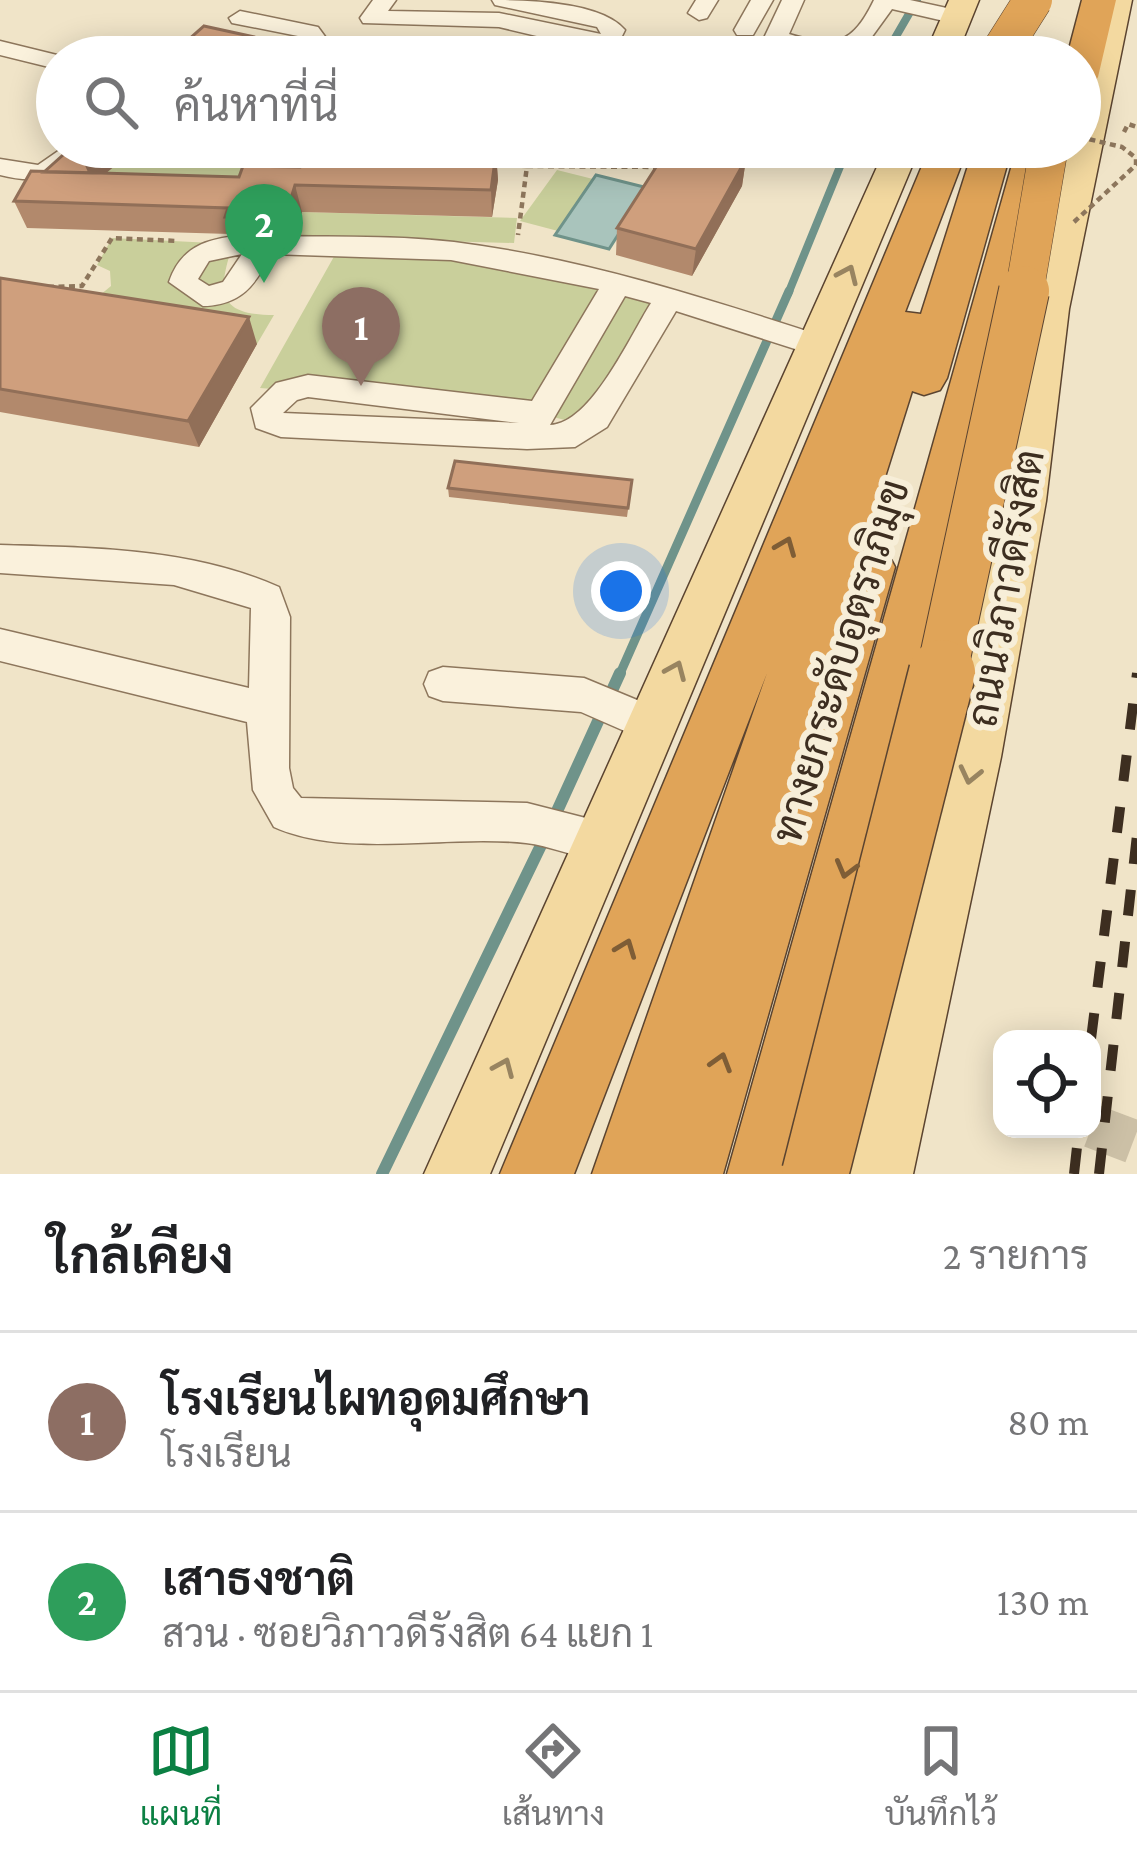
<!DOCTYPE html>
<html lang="th">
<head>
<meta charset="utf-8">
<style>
	:root { --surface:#fff; --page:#f6f6f6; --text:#202124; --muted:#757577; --line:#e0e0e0; --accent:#0b8043 }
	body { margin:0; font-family:"Crimson Pro",Sarabun,serif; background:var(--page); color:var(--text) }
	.controls { position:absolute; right:36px; bottom:36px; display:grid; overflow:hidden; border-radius:24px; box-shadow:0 6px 30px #0003 }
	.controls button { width:108px; height:108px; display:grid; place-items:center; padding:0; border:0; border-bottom:3px solid var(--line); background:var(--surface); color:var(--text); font:60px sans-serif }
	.you { position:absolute; left:621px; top:591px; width:42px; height:42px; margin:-30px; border:9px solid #fff; border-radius:50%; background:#1a73e8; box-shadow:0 0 0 18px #1a73e833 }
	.badge { display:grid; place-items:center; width:78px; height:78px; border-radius:50%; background:var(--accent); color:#fff; font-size:39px; font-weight:700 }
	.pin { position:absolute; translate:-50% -99px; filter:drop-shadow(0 3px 6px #0008) }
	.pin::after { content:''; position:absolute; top:63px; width:42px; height:36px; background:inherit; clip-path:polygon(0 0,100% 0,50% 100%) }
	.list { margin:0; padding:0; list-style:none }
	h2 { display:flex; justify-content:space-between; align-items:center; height:156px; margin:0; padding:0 48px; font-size:51px }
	h2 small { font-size:39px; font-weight:400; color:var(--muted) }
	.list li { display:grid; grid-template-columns:78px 1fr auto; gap:36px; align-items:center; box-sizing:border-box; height:180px; padding:0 48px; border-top:3px solid var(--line) }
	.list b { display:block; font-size:45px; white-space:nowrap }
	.list p { margin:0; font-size:39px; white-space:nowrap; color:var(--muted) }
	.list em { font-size:39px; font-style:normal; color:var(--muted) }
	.icon { flex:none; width:66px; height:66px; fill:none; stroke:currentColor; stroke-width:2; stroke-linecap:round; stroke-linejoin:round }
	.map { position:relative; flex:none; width:1137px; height:1174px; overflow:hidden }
	.search { position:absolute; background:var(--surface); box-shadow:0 6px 30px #0003; left:36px; right:36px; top:36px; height:132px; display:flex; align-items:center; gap:30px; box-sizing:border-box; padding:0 42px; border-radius:66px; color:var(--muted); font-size:45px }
	.sheet { height:516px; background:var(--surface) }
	nav { display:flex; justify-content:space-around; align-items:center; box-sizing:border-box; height:168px; border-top:3px solid var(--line); background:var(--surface); font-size:33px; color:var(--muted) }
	nav a { display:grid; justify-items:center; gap:6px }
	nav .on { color:var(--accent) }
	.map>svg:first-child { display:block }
</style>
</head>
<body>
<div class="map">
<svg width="1137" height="1174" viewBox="0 0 1137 1174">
	<rect width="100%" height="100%" fill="#f0e4c8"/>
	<!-- green -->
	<path fill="#c9cf9b" d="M130,147H264L247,204L101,200L102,173L127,156Z
		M557,170L593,179L558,231L520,221Z
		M302,212L517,218L514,243L294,237Z
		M112,238L233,244C218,290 215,315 274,315L257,344L76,315L111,286L110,271L97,265Z
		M336,253L521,257L665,297L601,429L521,409L260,388Z"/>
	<!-- water -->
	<path fill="#a9c4bc" stroke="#6f938a" stroke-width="3" d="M596,175L648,188L609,249L555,235Z"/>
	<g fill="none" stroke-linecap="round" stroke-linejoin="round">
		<!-- stream-far2 -->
		<path stroke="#6f938a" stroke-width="8" d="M884,57L917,0
			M788,294L848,147"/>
		<!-- stream-far1 -->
		<path stroke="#6f938a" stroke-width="9" d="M619,676L789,291"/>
		<!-- stream -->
		<path stroke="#6f938a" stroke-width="12" d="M553,820L620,673
			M382,1174L545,837"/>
		<!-- minor-tunnel -->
		<path stroke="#ccc0a6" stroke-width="44" stroke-dasharray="44 22" stroke-linecap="butt" d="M1092,1126L1137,1143"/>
		<!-- minor casing -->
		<g stroke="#8d765c" stroke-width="3">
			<path id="minor" d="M373,0H396L388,11L499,13L601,34L597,27L495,5L492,0C528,0 602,2 625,30L618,44L592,49L499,27L363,23L360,18Z
				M696,0H718L707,18L699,20L688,13Z
				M751,0H773L753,35H737L734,30Z
				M782,0H804L789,34C836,48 852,45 874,0H910L965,12L968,17L957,24L892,9L863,49L828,56L768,43L764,38Z
				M240,11L318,27L340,57H316L303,37L232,23L229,18Z
				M0,41L57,55L65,57H57V69L0,55Z
				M64,147H93C67,178 38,185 0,175V159L38,165Z
				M251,235C318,238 387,234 454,242C582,258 705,298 828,338L832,345L817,356L676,311L607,427L575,447L527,449L281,437L256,428L251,408L276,383L308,375L532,401L599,289L451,260L270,254C256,286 240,305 203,306L169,282C182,243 213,237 251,235ZM242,254L223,282L209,286L198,279L209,261ZM625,296L651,303C630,336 591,424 550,425ZM308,397L519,423L283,413L297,400Z
				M0,545C95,548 191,548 279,587L290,617L289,768L293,788L301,798L527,803L617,826L623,840L617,854C588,866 556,846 526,843C448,834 345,859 274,827L253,790L247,722L0,661V629L249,688L251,608L174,585L0,573Z
				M443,667L584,678L666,712L672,725L666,738L652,743L581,712L443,701L429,696L424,684L429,672Z"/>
		</g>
		<!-- major casing -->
		<g stroke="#5b4430" stroke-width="3">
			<path id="major" d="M949,0H979L956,57H924Z
				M1102,0H1132L1069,309L1046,501L1001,757L913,1174H847L947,757L1000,501L1029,309L1068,147H1080V94Z
				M886,147H920L490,1174H424Z"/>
		</g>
		<!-- highway casing -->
		<g stroke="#5b4430" stroke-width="3">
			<path id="highway" d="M1082,0H1116L1098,77L1093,85L1080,88V57H1067Z
				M930,147H968L905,312L921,314L974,147H1012L947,378L940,390L924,395L912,391L863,547L887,552L895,567L723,1174H592L767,673L574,1174H500Z
				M1017,147H1055L801,1174H727Z"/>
		</g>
		<!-- path -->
		<path stroke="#8d765c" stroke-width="4.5" stroke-dasharray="6 4.5" stroke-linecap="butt" d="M1124,132L1128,124L1137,127
			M490,165L527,166L518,235
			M527,166L660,167
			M284,174L290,155H308
			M48,287L82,286L112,238L177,241"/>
		<!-- minor -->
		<use href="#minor" fill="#faf1dc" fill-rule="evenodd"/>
		<!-- major -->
		<use href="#major" fill="#f3d9a0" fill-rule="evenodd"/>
		<!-- highway -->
		<use href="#highway" fill="#e0a458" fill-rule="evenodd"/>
		<!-- rail -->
		<path stroke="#3d2e20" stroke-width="10" stroke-dasharray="26 26" stroke-linecap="butt" d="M1091,1039L1137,673
			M1074,1174L1079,1129
			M1099,1174L1137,835"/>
		<!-- highway-bridge-far2 casing -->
		<g stroke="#5b4430" stroke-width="39" stroke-linecap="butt">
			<path id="highway-bridge-far2" d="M997,57L1033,0
				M1024,294L1049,147"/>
		</g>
		<!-- highway-bridge-far1 casing -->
		<g stroke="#5b4430" stroke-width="52" stroke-linecap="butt">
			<path id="highway-bridge-far1" d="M941,676L1024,291"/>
		</g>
		<!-- highway-bridge casing -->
		<g stroke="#5b4430" stroke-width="69" stroke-linecap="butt">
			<path id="highway-bridge" d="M815,1174L942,673"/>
		</g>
		<!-- path-bridge -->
		<path stroke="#8d765c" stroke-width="4.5" stroke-dasharray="6 4.5" stroke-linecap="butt" d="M1074,222L1136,165V158L1122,147L1084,138"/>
		<!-- highway-bridge-far2 -->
		<use href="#highway-bridge-far2" stroke="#e0a458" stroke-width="38"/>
		<!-- highway-bridge-far1 -->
		<use href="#highway-bridge-far1" stroke="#e0a458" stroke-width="50"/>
		<!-- highway-bridge -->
		<use href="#highway-bridge" stroke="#e0a458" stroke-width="66"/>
	</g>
	<!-- wall -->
	<path fill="#b2896c" d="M178,49L346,57H180Z
		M72,147H130L127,156L105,173L239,177L300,167L357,150L356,147H508L507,155H496L498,180L492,217L302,212L292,245L233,244L230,234L27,228L14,201Z
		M669,147H728L727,154L746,159L742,186L692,276L616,255L617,228Z
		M0,278L257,344L199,447L0,412Z
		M632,480L627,517L449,497L448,488Z"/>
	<!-- shaded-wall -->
	<path fill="#916f58" d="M107,147H130L127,156L94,183L86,164Z
		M496,153L498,180L492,217L491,190Z
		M746,159L742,186L692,276L696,249Z
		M295,185L302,212L292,245L285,218Z
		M249,317L257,344L199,447L188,421Z"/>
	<!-- building -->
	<path fill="#cf9f7d" stroke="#916f58" stroke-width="3" d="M204,26L346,57H212L178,49Z
		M72,147H107L86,164L90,173L44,172Z
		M669,147H697L746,159L696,249L617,228Z
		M306,149L496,153L491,190L295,185L285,218L225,217L228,208L14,201L31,171L239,177L243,166L300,167Z
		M0,278L249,317L188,421L0,389Z
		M455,461L632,480L628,508L448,488Z"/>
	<!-- one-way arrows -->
	<defs><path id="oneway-chevron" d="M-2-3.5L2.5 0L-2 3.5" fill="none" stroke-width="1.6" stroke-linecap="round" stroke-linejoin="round" transform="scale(3)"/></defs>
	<g stroke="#988460">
		<use href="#oneway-chevron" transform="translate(848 274) rotate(-66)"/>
		<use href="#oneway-chevron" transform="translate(676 670) rotate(-67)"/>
		<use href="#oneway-chevron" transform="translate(970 775) rotate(103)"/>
		<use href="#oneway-chevron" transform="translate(504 1067) rotate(-67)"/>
	</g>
	<g stroke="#7e5d36">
		<use href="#oneway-chevron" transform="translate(786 546) rotate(-68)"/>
		<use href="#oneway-chevron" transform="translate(846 869) rotate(105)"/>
		<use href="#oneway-chevron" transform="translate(626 948) rotate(-69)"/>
		<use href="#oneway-chevron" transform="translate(721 1062) rotate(-73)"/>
	</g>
	<g text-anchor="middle" stroke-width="12" stroke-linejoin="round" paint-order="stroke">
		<!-- street labels -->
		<g font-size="42" fill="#3d2e20" stroke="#f7eed8">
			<text transform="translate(1005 588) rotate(-80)" y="15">ถนนวิภาวดีรังสิต</text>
			<text transform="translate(840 661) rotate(-73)" y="15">ทางยกระดับอุตราภิมุข</text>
		</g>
	</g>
</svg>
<div class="controls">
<button><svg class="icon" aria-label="locate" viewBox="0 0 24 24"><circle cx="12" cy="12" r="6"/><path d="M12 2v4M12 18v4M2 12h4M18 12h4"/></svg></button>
</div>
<div class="you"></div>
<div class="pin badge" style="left:361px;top:386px;background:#8d6e63">1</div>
<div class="pin badge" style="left:264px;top:283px;background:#2e9e5b">2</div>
<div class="search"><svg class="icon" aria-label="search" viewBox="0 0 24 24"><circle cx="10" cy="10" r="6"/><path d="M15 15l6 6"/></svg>ค้นหาที่นี่</div>
</div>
<section class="sheet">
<h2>ใกล้เคียง<small>2 รายการ</small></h2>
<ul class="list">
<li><span class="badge" style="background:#8d6e63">1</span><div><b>โรงเรียนไผทอุดมศึกษา</b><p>โรงเรียน</p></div><em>80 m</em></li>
<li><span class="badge" style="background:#2e9e5b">2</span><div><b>เสาธงชาติ</b><p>สวน · ซอยวิภาวดีรังสิต 64 แยก 1</p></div><em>130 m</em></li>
</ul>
</section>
<nav>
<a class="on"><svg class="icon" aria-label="map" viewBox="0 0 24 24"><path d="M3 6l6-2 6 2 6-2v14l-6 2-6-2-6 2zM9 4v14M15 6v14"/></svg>แผนที่</a>
<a><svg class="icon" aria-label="directions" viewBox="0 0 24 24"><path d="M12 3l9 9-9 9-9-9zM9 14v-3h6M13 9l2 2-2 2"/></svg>เส้นทาง</a>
<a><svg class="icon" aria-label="saved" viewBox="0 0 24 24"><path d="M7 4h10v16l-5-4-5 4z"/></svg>บันทึกไว้</a>
</nav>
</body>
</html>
